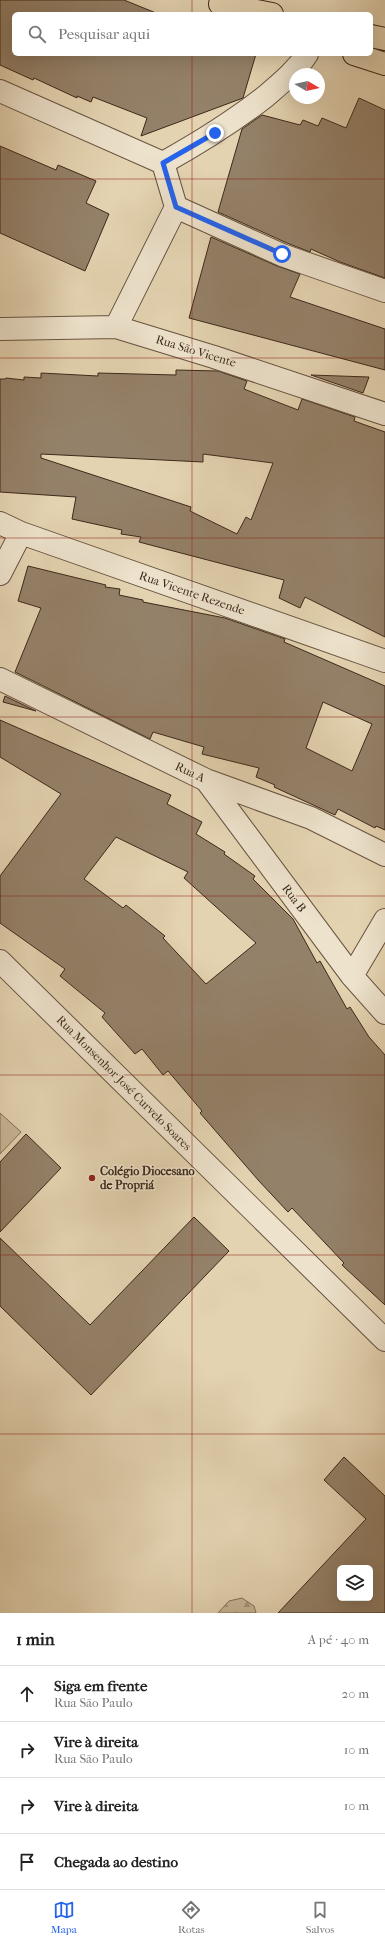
<!DOCTYPE html>
<html lang="pt">
<head>
<meta charset="utf-8">
<style>
	:root { --surface:#fff; --page:#f2f2f2; --text:#222; --muted:#767676; --line:#e0e0e0; --accent:#2563eb }
	body { margin:0; font-family:"IM FELL French Canon",serif; background:var(--page); color:var(--text) }
	.controls { position:absolute; right:12px; bottom:12px; display:grid; overflow:hidden; border-radius:6px; box-shadow:0 4px 16px #0002 }
	.controls button { width:36px; height:36px; display:grid; place-items:center; padding:0; border:0; border-bottom:1px solid var(--line); background:var(--surface); color:var(--text); font:20px sans-serif }
	.compass { position:absolute; left:289px; top:68px; width:36px; height:36px; border-radius:50%; background:var(--surface); box-shadow:0 4px 16px #0002; rotate:99deg }
	.stop { position:absolute; width:12px; height:12px; margin:-9px; border:3px solid #2563eb; border-radius:50%; background:#fff }
	.stop.end { background:#2563eb; border-color:#fff; box-shadow:0 1px 4px #0008 }
	.list { margin:0; padding:0; list-style:none }
	h2 { display:flex; justify-content:space-between; align-items:center; height:52px; margin:0; padding:0 16px; font-size:17px }
	h2 small { font-size:13px; font-weight:400; color:var(--muted) }
	.list li { display:grid; grid-template-columns:26px 1fr auto; gap:12px; align-items:center; box-sizing:border-box; height:56px; padding:0 16px; border-top:1px solid var(--line) }
	.list b { display:block; font-size:15px; white-space:nowrap }
	.list p { margin:0; font-size:13px; white-space:nowrap; color:var(--muted) }
	.list em { font-size:13px; font-style:normal; color:var(--muted) }
	.icon { flex:none; width:22px; height:22px; fill:none; stroke:currentColor; stroke-width:2; stroke-linecap:round; stroke-linejoin:round }
	.map { position:relative; flex:none; width:385px; height:1613px; overflow:hidden }
	.search { position:absolute; background:var(--surface); box-shadow:0 4px 16px #0002; left:12px; right:12px; top:12px; height:44px; display:flex; align-items:center; gap:10px; box-sizing:border-box; padding:0 14px; border-radius:6px; color:var(--muted); font-size:15px }
	.sheet { height:276px; background:var(--surface) }
	nav { display:flex; justify-content:space-around; align-items:center; box-sizing:border-box; height:56px; border-top:1px solid var(--line); background:var(--surface); font-size:11px; color:var(--muted) }
	nav a { display:grid; justify-items:center; gap:2px }
	nav .on { color:var(--accent) }
	.map>svg:first-child { display:block }
</style>
</head>
<body>
<div class="map">
<svg width="385" height="1613" viewBox="0 0 385 1613">
	<defs>
		<pattern id="forest-firs" width="22" height="20" patternUnits="userSpaceOnUse"><rect width="22" height="20" fill="#c8b697"/><path d="M5 1l3.5 6h-7zM16 11l3.5 6h-7z" fill="#a4947a"/></pattern>
	</defs>
	<rect width="100%" height="100%" fill="#e4d3b1"/>
	<filter id="stains"><feTurbulence type="fractalNoise" baseFrequency=".005" numOctaves="4"/><feColorMatrix values="0 0 0 0 .2 0 0 0 0 .09 0 0 0 0 .02 0 0 0 .5 -.17"/></filter>
	<radialGradient id="worn" r=".72"><stop offset=".6" stop-color="#630" stop-opacity="0"/><stop offset="1" stop-color="#630" stop-opacity=".3"/></radialGradient>
	<!-- forest -->
	<path fill="url(#forest-firs)" stroke="#826f58" d="M242,1598L254,1606L256,1613H218L229,1601Z"/>
	<!-- pitch -->
	<path fill="#c8b697" stroke="#826f58" d="M0,1113L21,1132L0,1154Z"/>
	<!-- building -->
	<path fill="#948169" stroke="#3d281a" fill-rule="evenodd" d="M0,0H124L156,13L155,14H14V54H256L243,98L141,136L147,118L93,97L91,102L77,96V98L34,78L33,80L0,65Z
		M359,98L385,110V278L340,262L311,249L310,252L287,243L218,212L242,129L262,115L300,125L303,120L318,126L322,118L346,128Z
		M0,146L56,170L58,165L96,181L86,203L109,214L85,271L0,233Z
		M211,237L277,266L300,274L290,297L385,329V370L189,318Z
		M176,370L218,371L247,381L244,389L298,410L302,399L355,417L354,421L385,432V637L305,597L300,608L279,598L284,580L139,542L141,537L121,534L122,530L72,519L76,497L0,492V379H5L6,378L24,380V377L41,378V373L98,376V373L176,375ZM41,454L203,462V454L273,463L251,520L246,517L237,534L190,511L191,507L41,458Z
		M311,375L369,377L363,393Z
		M28,566L106,585L105,587L120,589L119,595L143,600V602L225,618L285,639L284,642L385,686V830L376,826L375,828L338,809L335,815L274,787L275,785L256,777L259,768L202,754L204,747L153,732L150,739L15,672L41,608L18,601ZM323,702L372,724L352,771L306,748Z
		M5,696L36,711L3,702Z
		M0,720L171,795L167,804L202,822L196,834L225,852L224,854L255,876L253,879L293,919L317,963L320,961L347,1009L350,1007L369,1037L385,1055V1305L342,1265L344,1263L292,1208L288,1212L259,1181L200,1113L202,1111L168,1071L163,1075L142,1049L135,1054L102,1017L105,1013L60,976L65,969L0,923V876L61,794L0,757ZM116,837L188,872L184,878L256,943L206,984L163,938L165,936L126,905L123,908L84,879Z
		M26,1134L61,1168L0,1232V1162Z
		M194,1217L229,1251L91,1395L0,1306V1238L90,1325Z
		M344,1457L385,1496V1613H278L366,1519L324,1480ZM340,1568H370V1598H340Z"/>
	<g fill="none" stroke-linecap="round" stroke-linejoin="round">
		<!-- minor casing -->
		<g stroke="#675340" stroke-width="24">
			<path id="minor" d="M0,91L163,163
				M163,163L176,207L282,255L385,291
				M163,163C199,143 233,122 266,96C281,83 296,71 307,54
				M116,327L176,207
				M0,329L116,327L214,357L385,414
				M0,523L21,533L385,661
				M0,574L21,533
				M0,679L206,780L311,818L385,855
				M206,780L352,976L385,1013
				M0,961L385,1340
				M352,976L385,920"/>
		</g>
		<!-- major casing -->
		<g stroke="#3d281a" stroke-width="24">
			<path id="major" d="M220,4L272,14
				M371,36L385,39
				M354,54L385,64"/>
		</g>
		<!-- minor -->
		<use href="#minor" stroke="#ede2cc" stroke-width="22"/>
		<!-- major -->
		<use href="#major" stroke="#e4d3b1" stroke-width="22"/>
	</g>
	<g fill="none" stroke-linecap="round" stroke-linejoin="round">
		<!-- route -->
		<path stroke="#2563eb" stroke-width="5" d="M215,133L163,163L176,207L282,254"/>
	</g>
	<!-- grid -->
	<path fill="none" stroke="#8f2418" stroke-width="1" stroke-opacity="0.55" d="M192,0V14M192,54V1613M0,179H385M0,358H385M0,538H385M0,717H385M0,896H385M0,1075H385M0,1255H385M0,1434H385"/>
	<!-- markers -->
	<circle fill="#8f2418" stroke="#ede2cc" stroke-width="1.5" cx="92" cy="1178" r="4"/>
	<g text-anchor="middle" stroke-width="3" stroke-linejoin="round" paint-order="stroke">
		<!-- street labels -->
		<g font-size="12" fill="#3d281a" stroke="#ede2cc">
			<text transform="translate(196 351) rotate(17)" y="4">Rua São Vicente</text>
			<text transform="translate(192 593) rotate(19)" y="4">Rua Vicente Rezende</text>
			<text transform="translate(190 772) rotate(25)" y="4">Rua A</text>
			<text transform="translate(294 898) rotate(53)" y="4">Rua B</text>
			<text transform="translate(124 1083) rotate(45)" y="4">Rua Monsenhor José Curvelo Soares</text>
		</g>
		<!-- poi labels -->
		<g font-size="12" font-weight="bold" fill="#3d281a" stroke="#ede2cc" text-anchor="start">
			<text x="100" y="1175">Colégio Diocesano<tspan x="100" dy="14">de Propriá</tspan></text>
		</g>
	</g>
	<rect width="100%" height="100%" filter="url(#stains)"/>
	<rect width="100%" height="100%" fill="url(#worn)"/>
</svg>
<div class="controls">
<button><svg class="icon" aria-label="layers" viewBox="0 0 24 24"><path d="M12 4l9 5-9 5-9-5zM3 14l9 5 9-5"/></svg></button>
</div>
<svg class="compass" viewBox="-18 -18 36 36"><path d="M0-13l5 13h-10z" fill="#e53935"/><path d="M0 13l5-13h-10z" fill="#767676"/></svg>
<div class="stop" style="left:282px;top:254px"></div>
<div class="stop end" style="left:215px;top:133px"></div>
<div class="search"><svg class="icon" aria-label="search" viewBox="0 0 24 24"><circle cx="10" cy="10" r="6"/><path d="M15 15l6 6"/></svg>Pesquisar aqui</div>
</div>
<section class="sheet">
<h2>1 min<small>A pé · 40 m</small></h2>
<ul class="list">
<li><svg class="icon" aria-label="ahead" viewBox="0 0 24 24"><path d="M12 20V5M6 11l6-6 6 6"/></svg><div><b>Siga em frente</b><p>Rua São Paulo</p></div><em>20 m</em></li>
<li><svg class="icon" aria-label="right" viewBox="0 0 24 24"><path d="M7 20v-9h11M14 6l5 5-5 5"/></svg><div><b>Vire à direita</b><p>Rua São Paulo</p></div><em>10 m</em></li>
<li><svg class="icon" aria-label="right" viewBox="0 0 24 24"><path d="M7 20v-9h11M14 6l5 5-5 5"/></svg><div><b>Vire à direita</b></div><em>10 m</em></li>
<li><svg class="icon" aria-label="arrive" viewBox="0 0 24 24"><path d="M6 21V4h12l-3 4 3 4H6"/></svg><div><b>Chegada ao destino</b></div></li>
</ul>
</section>
<nav>
<a class="on"><svg class="icon" aria-label="map" viewBox="0 0 24 24"><path d="M3 6l6-2 6 2 6-2v14l-6 2-6-2-6 2zM9 4v14M15 6v14"/></svg>Mapa</a>
<a><svg class="icon" aria-label="directions" viewBox="0 0 24 24"><path d="M12 3l9 9-9 9-9-9zM9 14v-3h6M13 9l2 2-2 2"/></svg>Rotas</a>
<a><svg class="icon" aria-label="saved" viewBox="0 0 24 24"><path d="M7 4h10v16l-5-4-5 4z"/></svg>Salvos</a>
</nav>
</body>
</html>
